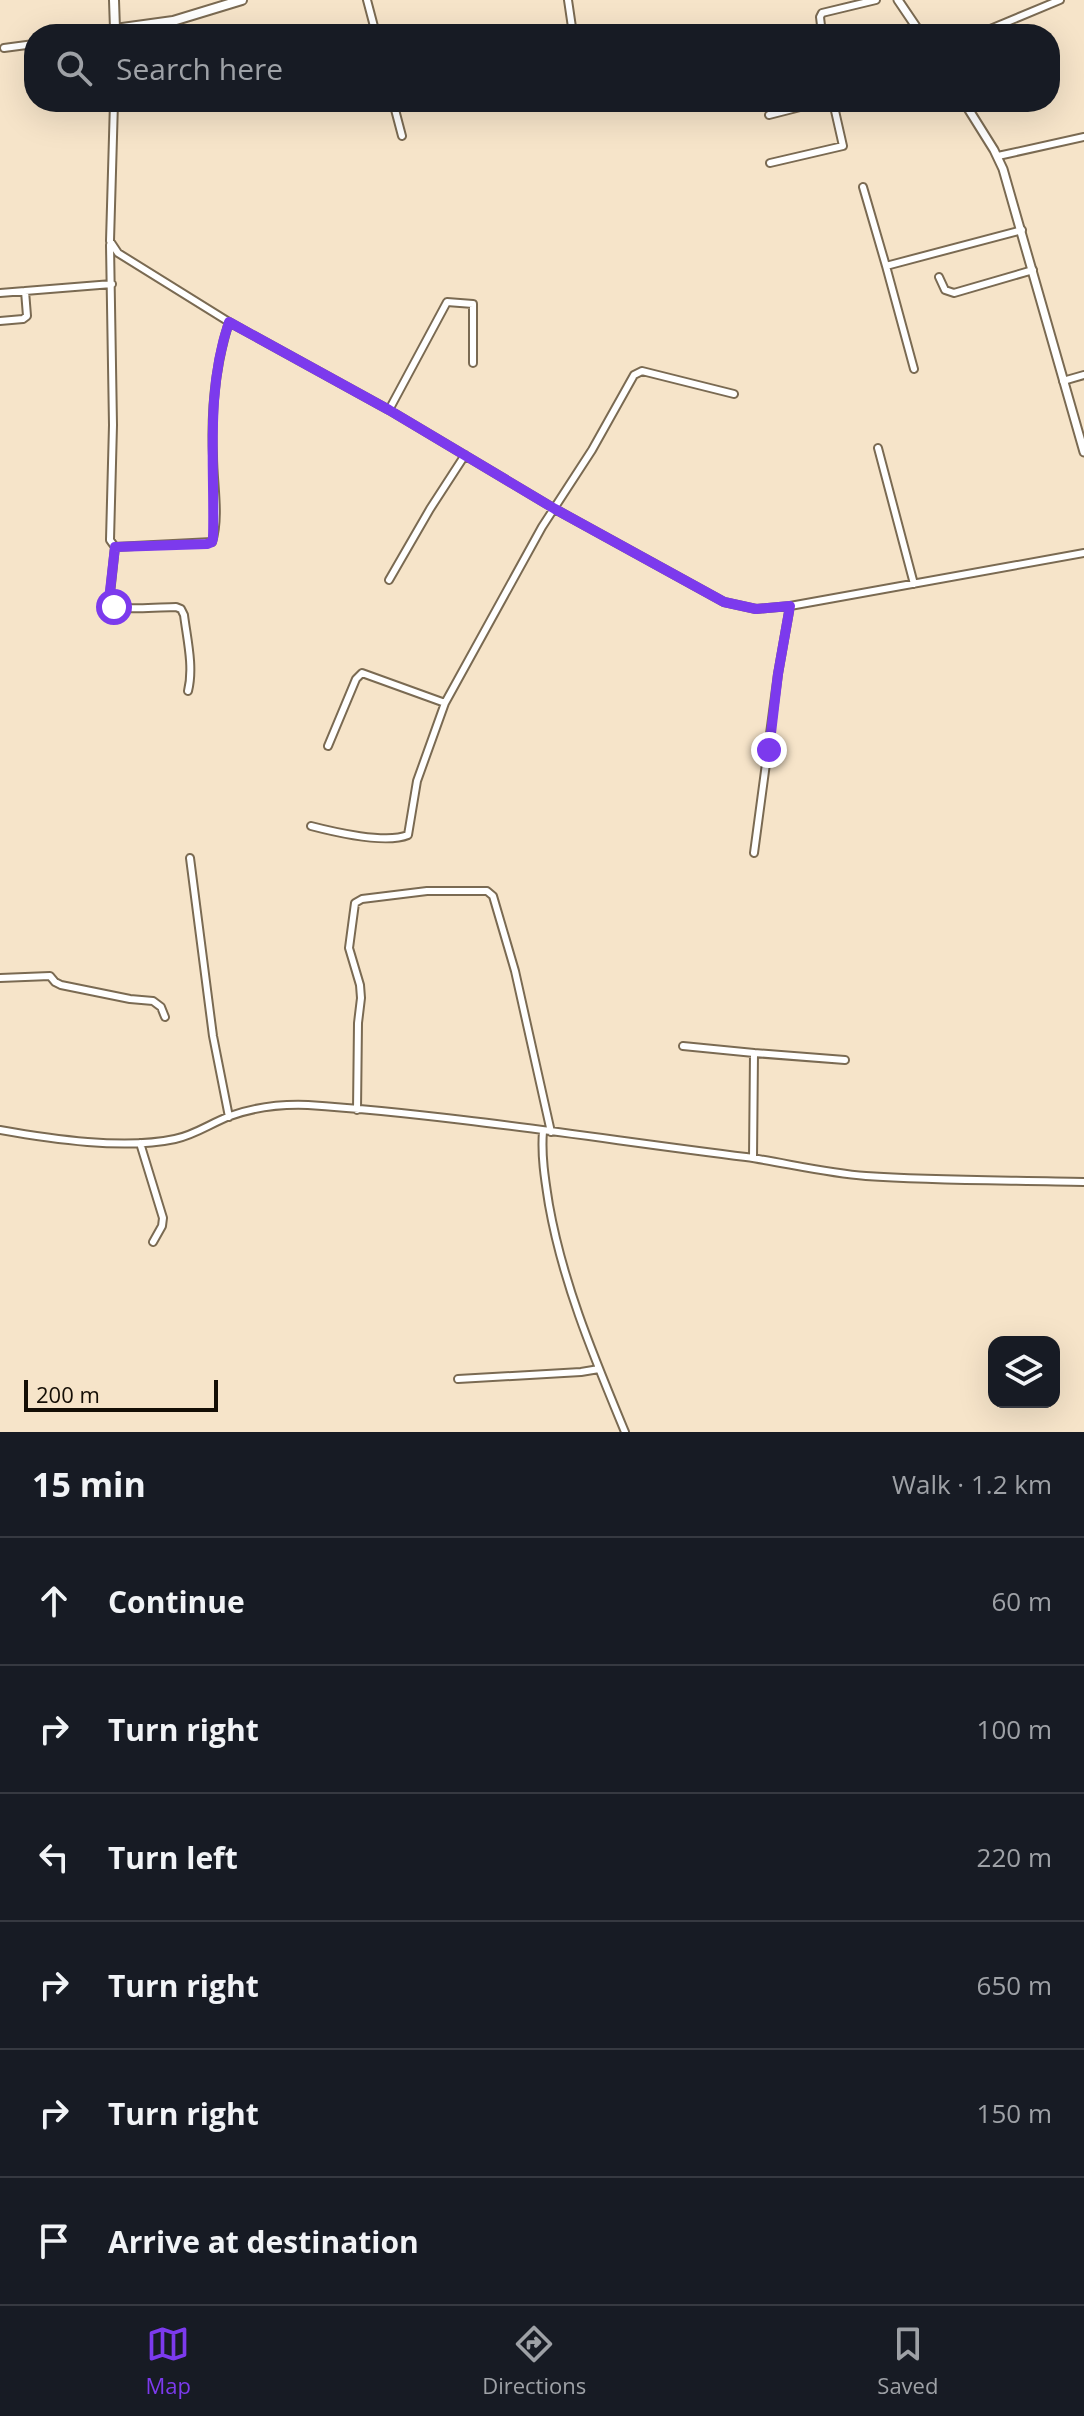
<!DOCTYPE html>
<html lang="en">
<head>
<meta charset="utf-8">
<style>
	:root { --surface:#171b24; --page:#242831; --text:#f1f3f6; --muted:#9ea1a6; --line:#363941; --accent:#7c3aed }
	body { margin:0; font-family:"Open Sans",sans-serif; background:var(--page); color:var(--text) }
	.controls { position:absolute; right:24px; bottom:24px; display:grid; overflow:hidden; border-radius:16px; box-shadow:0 8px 32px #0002 }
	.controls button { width:72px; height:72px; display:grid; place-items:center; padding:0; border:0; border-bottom:2px solid var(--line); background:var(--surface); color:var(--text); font:40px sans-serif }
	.scale { position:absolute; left:24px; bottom:20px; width:194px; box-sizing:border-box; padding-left:8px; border:4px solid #140e05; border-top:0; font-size:22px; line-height:28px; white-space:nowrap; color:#140e05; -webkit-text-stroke:6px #f6e4c9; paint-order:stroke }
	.stop { position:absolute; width:24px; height:24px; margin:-18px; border:6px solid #7c3aed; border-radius:50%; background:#fff }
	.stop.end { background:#7c3aed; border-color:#fff; box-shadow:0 2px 8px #0008 }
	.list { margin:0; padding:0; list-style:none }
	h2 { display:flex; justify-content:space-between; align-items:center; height:104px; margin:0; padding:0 32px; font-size:34px }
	h2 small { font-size:26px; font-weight:400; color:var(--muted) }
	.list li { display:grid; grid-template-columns:52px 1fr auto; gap:24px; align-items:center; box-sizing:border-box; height:128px; padding:0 32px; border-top:2px solid var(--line) }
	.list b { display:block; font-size:30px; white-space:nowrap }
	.list em { font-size:26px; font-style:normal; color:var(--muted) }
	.icon { flex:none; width:44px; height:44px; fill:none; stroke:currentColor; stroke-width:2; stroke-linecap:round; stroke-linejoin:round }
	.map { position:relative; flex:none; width:1084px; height:1432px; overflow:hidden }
	.search { position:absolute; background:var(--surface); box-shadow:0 8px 32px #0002; left:24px; right:24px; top:24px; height:88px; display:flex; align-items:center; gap:20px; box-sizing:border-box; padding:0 28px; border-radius:32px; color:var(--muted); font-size:30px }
	.sheet { height:872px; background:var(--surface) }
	nav { display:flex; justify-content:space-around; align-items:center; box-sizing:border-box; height:112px; border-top:2px solid var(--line); background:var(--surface); font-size:22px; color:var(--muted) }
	nav a { display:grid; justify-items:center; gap:4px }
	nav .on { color:var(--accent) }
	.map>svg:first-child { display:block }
</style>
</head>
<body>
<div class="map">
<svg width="1084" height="1432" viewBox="0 0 1084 1432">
	<rect width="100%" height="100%" fill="#f6e4c9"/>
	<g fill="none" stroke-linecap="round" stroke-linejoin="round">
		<!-- minor casing -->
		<g stroke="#7a6a52" stroke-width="10">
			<path id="minor" d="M367,0L376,34
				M568,0L573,34
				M822,34L820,17L822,13L876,0
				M978,34L1060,0
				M4,48L34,44
				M114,102L110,241L118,253L229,322L389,410L555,509L724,602L756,609L790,606L1084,553
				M393,102L402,136
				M769,115L820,102
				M998,156L1084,137
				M770,163L843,146L833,102
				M863,187L886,266L1022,230
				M110,245L113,425L110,540L115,547L109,603C123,612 158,607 176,607L181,609L184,615C187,639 194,667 188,691
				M886,266L914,369
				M939,277L945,290L954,293L1033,270
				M0,293L112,284
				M0,321L23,319L27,316L25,291
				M1063,381L1084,375
				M389,410L447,302L473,304V363
				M878,448L914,584
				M115,547L212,542C220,516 213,483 213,456C211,411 215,366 229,322
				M389,580L430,509L465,455
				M328,746L356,679L362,673L445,703
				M311,826C334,832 386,844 408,835L417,781L445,703L542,527L592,450L634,375L642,371L734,394
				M754,853L778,674L790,606
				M190,858L213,1036L229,1117
				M0,978L50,976L55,982L61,985L130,999L153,1001L161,1007L165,1017
				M683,1046L754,1053L753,1158
				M754,1053L845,1060
				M357,1110L358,1023L361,998L360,985L349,948L355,903L362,899L427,891H487L493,896L515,971L551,1132
				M0,1130C51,1139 124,1150 175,1139C195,1135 211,1123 230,1116C255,1107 282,1104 308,1105C454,1115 601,1139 746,1157C786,1163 826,1173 866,1176C938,1181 1012,1180 1084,1182
				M543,1131C541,1156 545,1180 549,1205C563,1284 594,1357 625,1432
				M140,1143L163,1218L162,1226L153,1242
				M458,1379L581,1372L599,1369"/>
		</g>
		<!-- tertiary casing -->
		<g stroke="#7a6a52" stroke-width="11">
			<path id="tertiary" d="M898,0L921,34
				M964,102L994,150L1003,169L1084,452"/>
		</g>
		<!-- secondary casing -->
		<g stroke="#7a6a52" stroke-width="12">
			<path id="secondary" d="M114,0L115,29L173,21L242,0"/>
		</g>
		<!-- minor -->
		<use href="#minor" stroke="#fff" stroke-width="6"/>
		<!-- tertiary -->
		<use href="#tertiary" stroke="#fff" stroke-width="7"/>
		<!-- secondary -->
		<use href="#secondary" stroke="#fff" stroke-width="8"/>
	</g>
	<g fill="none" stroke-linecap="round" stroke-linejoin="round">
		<!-- route -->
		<path stroke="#7c3aed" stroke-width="10" d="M114,607L110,604L109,600L115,547L207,544L212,542L213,538C215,466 205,392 229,322L389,410L555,509L724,602L756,609L790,606L778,674L769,750"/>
	</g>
</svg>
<div class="controls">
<button><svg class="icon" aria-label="layers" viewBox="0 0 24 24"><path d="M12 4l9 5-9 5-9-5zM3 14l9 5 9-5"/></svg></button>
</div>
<div class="scale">200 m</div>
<div class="stop" style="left:114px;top:607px"></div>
<div class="stop end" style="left:769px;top:750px"></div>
<div class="search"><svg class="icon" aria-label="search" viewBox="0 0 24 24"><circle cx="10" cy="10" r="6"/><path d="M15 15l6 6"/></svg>Search here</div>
</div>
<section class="sheet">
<h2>15 min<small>Walk · 1.2 km</small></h2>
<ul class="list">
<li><svg class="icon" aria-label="ahead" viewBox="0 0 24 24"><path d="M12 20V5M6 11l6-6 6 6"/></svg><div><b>Continue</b></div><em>60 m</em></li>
<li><svg class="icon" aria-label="right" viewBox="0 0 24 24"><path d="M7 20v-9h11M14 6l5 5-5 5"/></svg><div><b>Turn right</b></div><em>100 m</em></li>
<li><svg class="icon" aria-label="left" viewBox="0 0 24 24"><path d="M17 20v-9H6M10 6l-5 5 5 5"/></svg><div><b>Turn left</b></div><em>220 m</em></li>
<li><svg class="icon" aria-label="right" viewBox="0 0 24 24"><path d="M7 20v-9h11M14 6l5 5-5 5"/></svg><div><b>Turn right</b></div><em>650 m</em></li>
<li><svg class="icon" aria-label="right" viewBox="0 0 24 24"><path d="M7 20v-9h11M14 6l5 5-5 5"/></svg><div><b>Turn right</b></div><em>150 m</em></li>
<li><svg class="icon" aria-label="arrive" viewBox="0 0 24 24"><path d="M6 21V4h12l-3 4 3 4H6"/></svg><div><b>Arrive at destination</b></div></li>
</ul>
</section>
<nav>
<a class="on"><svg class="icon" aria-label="map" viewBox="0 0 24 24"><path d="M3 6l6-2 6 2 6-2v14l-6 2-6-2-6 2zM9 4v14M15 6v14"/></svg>Map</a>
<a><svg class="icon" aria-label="directions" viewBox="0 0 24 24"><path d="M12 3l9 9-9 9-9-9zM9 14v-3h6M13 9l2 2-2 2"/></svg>Directions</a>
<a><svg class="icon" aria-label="saved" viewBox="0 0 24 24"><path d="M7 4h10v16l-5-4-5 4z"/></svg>Saved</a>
</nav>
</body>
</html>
